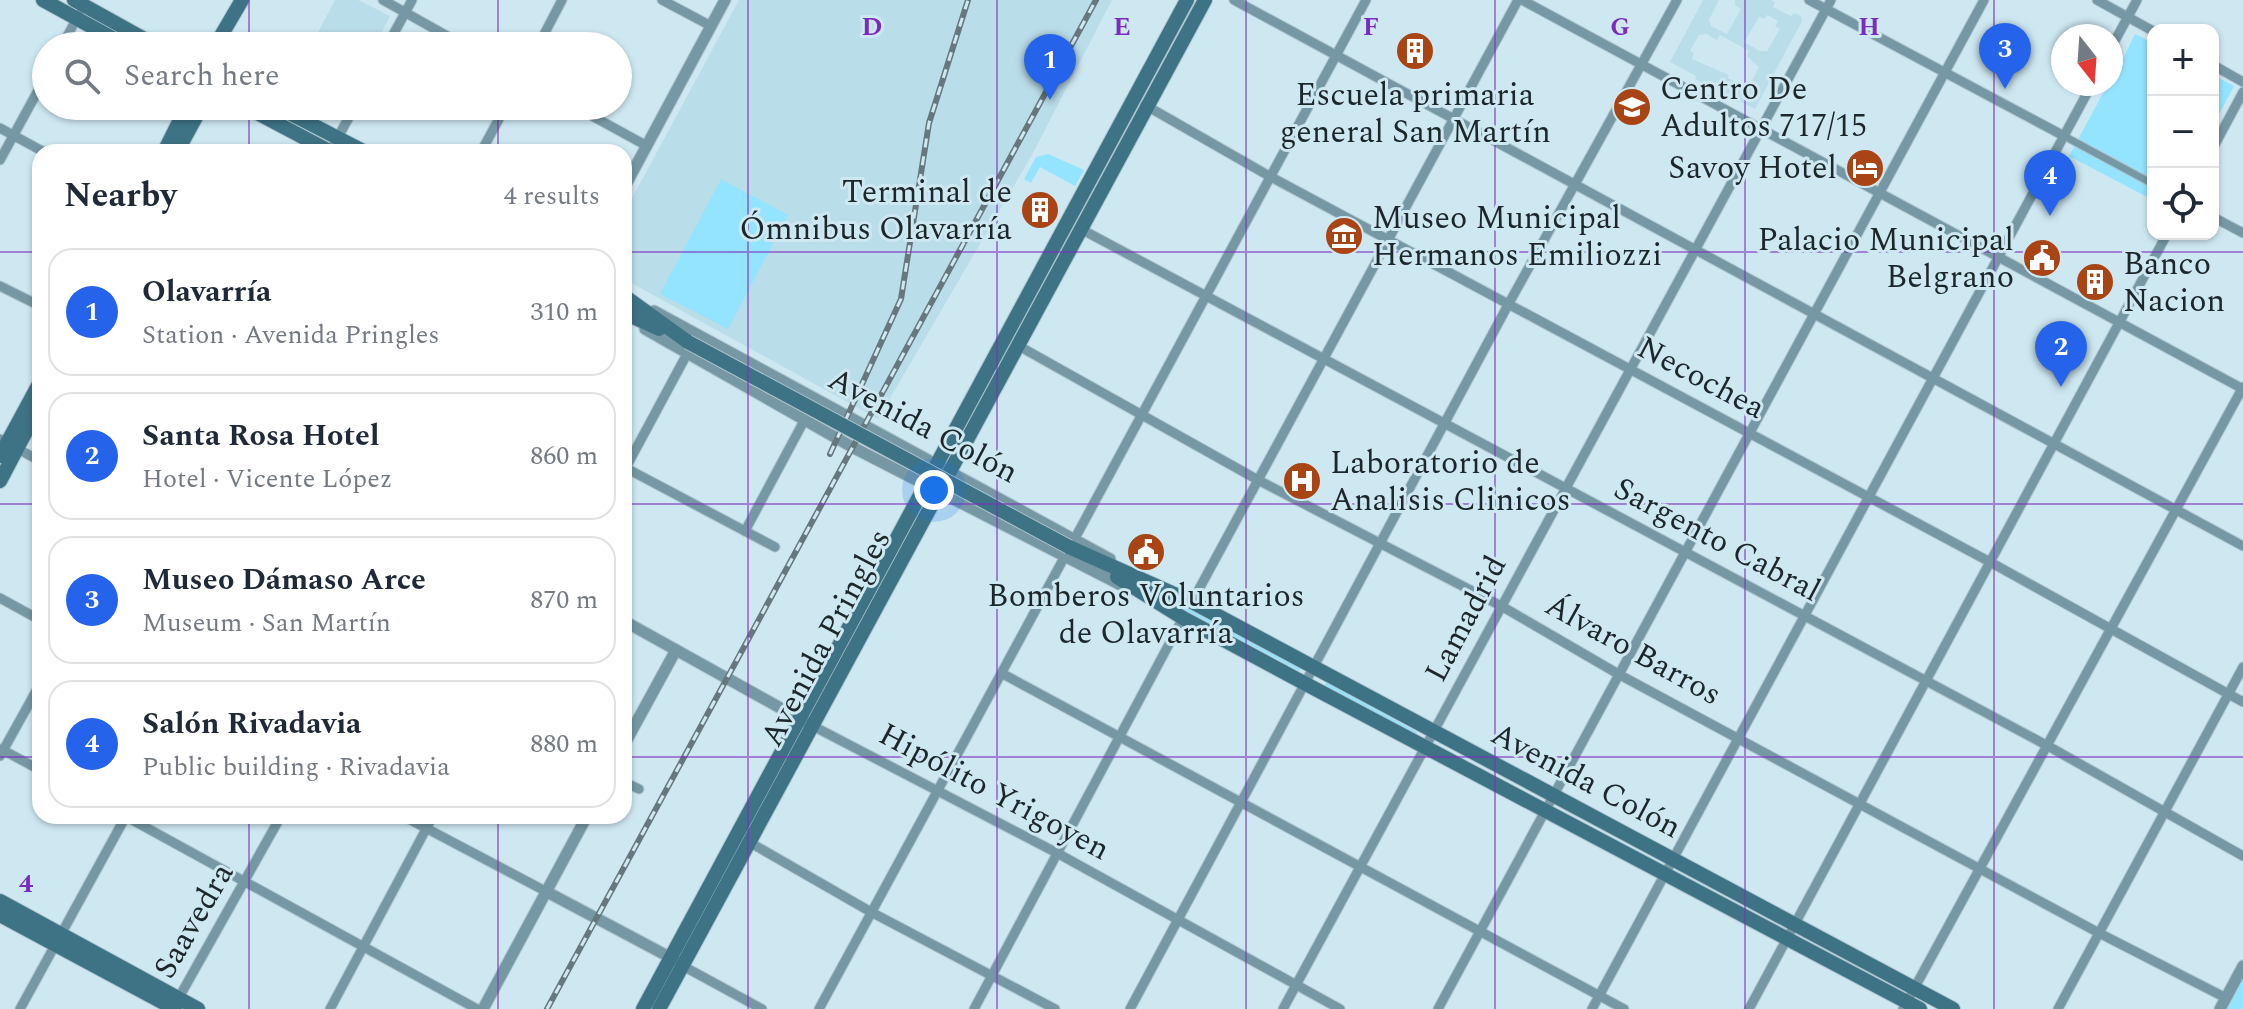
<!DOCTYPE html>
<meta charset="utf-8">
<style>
:root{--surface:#fff;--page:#f2f2f3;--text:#1f2937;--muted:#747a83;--line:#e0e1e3;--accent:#2563eb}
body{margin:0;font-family:Spectral,serif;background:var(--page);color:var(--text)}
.controls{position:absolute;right:24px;top:24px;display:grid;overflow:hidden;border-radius:16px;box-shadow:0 2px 6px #0004}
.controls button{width:72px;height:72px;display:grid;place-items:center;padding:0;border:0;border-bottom:2px solid var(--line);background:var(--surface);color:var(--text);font:40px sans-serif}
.compass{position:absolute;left:2051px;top:24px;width:72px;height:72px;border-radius:50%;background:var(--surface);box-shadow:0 2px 6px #0004;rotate:163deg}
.you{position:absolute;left:934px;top:490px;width:28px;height:28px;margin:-20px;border:6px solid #fff;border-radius:50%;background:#1a73e8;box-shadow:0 0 0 12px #1a73e833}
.badge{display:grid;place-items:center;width:52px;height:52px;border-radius:50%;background:var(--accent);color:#fff;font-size:26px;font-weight:700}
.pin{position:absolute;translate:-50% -66px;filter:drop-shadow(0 2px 4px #0008)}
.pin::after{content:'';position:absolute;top:42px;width:28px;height:24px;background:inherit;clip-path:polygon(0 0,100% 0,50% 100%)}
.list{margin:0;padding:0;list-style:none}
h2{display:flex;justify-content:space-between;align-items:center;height:104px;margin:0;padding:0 32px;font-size:34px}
h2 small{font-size:26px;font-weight:400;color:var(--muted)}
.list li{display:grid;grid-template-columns:52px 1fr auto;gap:24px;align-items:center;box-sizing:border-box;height:128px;margin:0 16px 16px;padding:0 16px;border:2px solid var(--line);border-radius:24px}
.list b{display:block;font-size:30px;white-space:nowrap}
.list p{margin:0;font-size:26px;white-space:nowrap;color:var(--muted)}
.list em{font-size:26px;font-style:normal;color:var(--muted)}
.icon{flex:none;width:44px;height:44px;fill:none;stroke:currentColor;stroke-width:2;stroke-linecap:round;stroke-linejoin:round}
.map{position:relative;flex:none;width:2243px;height:1009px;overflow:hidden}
.search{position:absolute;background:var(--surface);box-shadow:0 2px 6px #0004;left:32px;top:32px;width:600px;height:88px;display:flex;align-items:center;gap:20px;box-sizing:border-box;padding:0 28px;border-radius:44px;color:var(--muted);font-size:30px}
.panel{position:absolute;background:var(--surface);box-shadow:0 2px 6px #0004;left:32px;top:144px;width:600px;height:680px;border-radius:24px}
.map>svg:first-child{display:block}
.built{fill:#baddea;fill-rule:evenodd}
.green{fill:#94e3ff}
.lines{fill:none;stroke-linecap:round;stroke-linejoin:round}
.pedestrian-casing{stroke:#aec5ce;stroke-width:9}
.minor-casing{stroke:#aec5ce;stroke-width:11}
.tertiary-casing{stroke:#aec5ce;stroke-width:13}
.secondary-casing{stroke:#aec5ce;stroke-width:16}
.pedestrian{stroke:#7698a4;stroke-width:7}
.minor{stroke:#7698a4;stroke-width:9}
.tertiary{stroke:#7698a4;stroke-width:11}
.secondary{stroke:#3e7385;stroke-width:14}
.rail-casing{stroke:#66777e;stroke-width:6}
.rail{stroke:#cee8f2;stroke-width:3;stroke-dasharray:9;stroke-linecap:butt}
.secondary-bridge-casing{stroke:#aec5ce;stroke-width:16;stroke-linecap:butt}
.secondary-bridge{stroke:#3e7385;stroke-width:14}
.grid{fill:none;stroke:#7b2cbf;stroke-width:2;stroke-opacity:0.55}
.labels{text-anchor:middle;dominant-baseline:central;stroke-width:6;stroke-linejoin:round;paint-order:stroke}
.poi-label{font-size:32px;fill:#1d272b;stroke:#cee8f2;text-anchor:start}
.street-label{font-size:32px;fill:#1d272b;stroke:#cee8f2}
.grid-label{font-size:26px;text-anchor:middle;font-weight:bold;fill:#7b2cbf;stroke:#cee8f2;stroke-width:6;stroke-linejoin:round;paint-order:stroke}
</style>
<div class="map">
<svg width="2243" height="1009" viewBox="0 0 2243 1009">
<rect width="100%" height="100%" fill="#cee8f2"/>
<g class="built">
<path d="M335 0H358L390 16 375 46H326L314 40Z"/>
<path d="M739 0H1112L1033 153 878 419 624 279V213Z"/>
<path d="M1703 0H1719L1709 20 1711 26 1727 34 1741 9 1735 5V0H1771L1775 2 1773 7 1791 16 1794 13 1801 16 1802 21 1755 109 1695 79 1696 76 1670 62ZM1767 15 1778 21 1775 26 1780 29 1767 51H1760L1744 42 1759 17 1764 19ZM1706 34 1717 40 1720 35 1749 51 1747 56 1759 67 1750 84 1746 82 1743 86 1728 78 1729 75 1692 59 1694 53 1690 51 1699 35Z"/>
</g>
<g class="green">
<path d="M2135 34 2153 43V200L2069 156 2108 84H2111Z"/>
<path d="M2213 75 2234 86 2213 126Z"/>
<path d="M1048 154 1084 170 1075 186 1040 167 1031 183 1024 179 1036 157Z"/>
<path d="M721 179 788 215 728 329 660 294Z"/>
<path d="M1150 588 1301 669 1299 671 1149 591Z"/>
<path d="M1326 682 1417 732 1415 735 1325 685Z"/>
<path d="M2243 975V1009H2224Z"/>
</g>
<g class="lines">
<defs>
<path id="pedestrian" d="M2064 136 2153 184"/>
<g id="minor">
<path d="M383 0 465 46"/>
<path d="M662 0 711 26"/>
<path d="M1234 0 2243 546"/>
<path d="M1522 0 2243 389"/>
<path d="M1809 0 2064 136"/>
<path d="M2097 0 2153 31"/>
<path d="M62 46 79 14"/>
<path d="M387 46 412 0"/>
<path d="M538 46 562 0"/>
<path d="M2111 48 2137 0"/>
<path d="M2213 65 2243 82"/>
<path d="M1145 105 1271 177 1990 562 2243 702"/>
<path d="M574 106 647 146"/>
<path d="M0 128 44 152"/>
<path d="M2213 148 2243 92"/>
<path d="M330 152 355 106"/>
<path d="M481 152 506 106"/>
<path d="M0 160 46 76"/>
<path d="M2213 217 2243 233"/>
<path d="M1079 228 2048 746 2243 856"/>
<path d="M0 286 40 306"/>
<path d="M1017 345 1258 480 1503 607 1620 675 2099 933 2226 998"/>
<path d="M0 439 40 461"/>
<path d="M624 467 775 547"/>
<path d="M624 471 687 354"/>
<path d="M745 531 805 419"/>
<path d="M1074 540 1366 0"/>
<path d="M0 598 40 620"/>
<path d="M1192 602 1518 0"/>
<path d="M1003 674 1624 1009"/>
<path d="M811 725 1057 853 1340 1009"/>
<path d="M1 749 40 770"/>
<path d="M0 756 40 684"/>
<path d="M624 782 639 789"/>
<path d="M125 816 477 1009"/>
<path d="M403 816 549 893"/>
<path d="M749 842 871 912 1055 1009"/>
<path d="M683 966 762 1009"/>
<path d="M177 1001 281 816"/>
<path d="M20 1009 126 816"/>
<path d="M330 1009 433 816"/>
<path d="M819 1009 1065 556"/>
<path d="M974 1009 1183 618"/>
<path d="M1130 1009 1508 305 1677 0"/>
<path d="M1283 1009 1831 0"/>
<path d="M1438 1009 1984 0"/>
<path d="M1592 1009 2092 84"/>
<path d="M1749 1009 2167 234"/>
<path d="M1903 1009 2243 387"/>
<path d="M2058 1009 2243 667"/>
</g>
<g id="tertiary">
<path d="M624 188 725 0"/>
<path d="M654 311 1110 559"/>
<path d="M645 329 854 448 1123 586"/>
<path d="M624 621 811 725"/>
<path d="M624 745 676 650"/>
<path d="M549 893 675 960"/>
<path d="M483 1009 587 816"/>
<path d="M2220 1009 2243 966"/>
</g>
<g id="secondary">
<path d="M43 0 127 46"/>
<path d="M74 0 157 46"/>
<path d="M215 46 242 0"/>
<path d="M244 106 331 152"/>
<path d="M276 106 365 152"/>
<path d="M164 152 187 106"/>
<path d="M177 152 202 106"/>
<path d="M624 296 688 342"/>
<path d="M624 313 659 329"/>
<path d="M0 456 40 382"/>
<path d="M0 481 40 405"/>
<path d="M1069 547 1192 602 1953 1009"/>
<path d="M1117 577 1183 618 1304 683 1920 1009"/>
<path d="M0 901 198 1009"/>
<path d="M0 915 175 1009"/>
<path d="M643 1009 1187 0"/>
<path d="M659 1009 1205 0"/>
</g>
</defs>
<use href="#pedestrian" class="pedestrian-casing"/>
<use href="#minor" class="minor-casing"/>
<use href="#tertiary" class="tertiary-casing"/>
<use href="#secondary" class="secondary-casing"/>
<use href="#pedestrian" class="pedestrian"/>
<use href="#minor" class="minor"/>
<use href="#tertiary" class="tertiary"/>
<use href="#secondary" class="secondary"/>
<defs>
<g id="rail">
<path d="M830 454 901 299 929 123 968 0"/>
<path d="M547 1009 1096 0"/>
</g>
</defs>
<use href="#rail" class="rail-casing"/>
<use href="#rail" class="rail"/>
<defs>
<path id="secondary-bridge" d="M688 342 1069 547"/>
</defs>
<use href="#secondary-bridge" class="secondary-bridge-casing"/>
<use href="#secondary-bridge" class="secondary-bridge"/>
</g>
<path class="grid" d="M249 0V46M498 0V46M748 0V1009M997 0V1009M1246 0V1009M1495 0V1009M1745 0V1009M1994 0V1009M249 106V152M498 106V152M0 252H40M624 252H2243M0 504H40M624 504H2243M0 757H40M624 757H2243M249 816V1009M498 816V1009"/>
<defs>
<symbol id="building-disc" viewBox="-11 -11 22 22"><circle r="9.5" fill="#a94415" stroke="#cee8f2"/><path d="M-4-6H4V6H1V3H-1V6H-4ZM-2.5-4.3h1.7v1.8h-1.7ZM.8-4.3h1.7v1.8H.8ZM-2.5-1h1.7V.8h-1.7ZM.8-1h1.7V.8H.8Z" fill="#fff"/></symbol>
<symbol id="school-disc" viewBox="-11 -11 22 22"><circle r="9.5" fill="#a94415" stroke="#cee8f2"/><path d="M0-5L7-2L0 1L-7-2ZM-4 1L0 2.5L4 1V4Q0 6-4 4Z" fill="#fff"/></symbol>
<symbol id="hotel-disc" viewBox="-11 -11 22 22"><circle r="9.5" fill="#a94415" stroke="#cee8f2"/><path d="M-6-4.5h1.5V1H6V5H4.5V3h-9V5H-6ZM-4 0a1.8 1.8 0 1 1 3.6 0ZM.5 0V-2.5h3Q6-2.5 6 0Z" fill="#fff"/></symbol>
<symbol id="museum-disc" viewBox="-11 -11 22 22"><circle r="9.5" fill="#a94415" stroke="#cee8f2"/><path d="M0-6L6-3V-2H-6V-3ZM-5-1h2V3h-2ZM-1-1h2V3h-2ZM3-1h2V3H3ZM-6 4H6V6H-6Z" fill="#fff"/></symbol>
<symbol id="civic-disc" viewBox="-11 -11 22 22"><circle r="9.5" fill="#a94415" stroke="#cee8f2"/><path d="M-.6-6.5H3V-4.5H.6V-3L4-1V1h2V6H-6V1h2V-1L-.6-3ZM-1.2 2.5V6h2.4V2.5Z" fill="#fff"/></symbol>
<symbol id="hospital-disc" viewBox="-11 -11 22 22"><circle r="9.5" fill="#a94415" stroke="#cee8f2"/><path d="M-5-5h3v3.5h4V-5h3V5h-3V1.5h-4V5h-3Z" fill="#fff"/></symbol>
</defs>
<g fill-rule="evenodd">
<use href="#building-disc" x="1393" y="29" width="44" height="44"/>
<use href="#school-disc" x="1610" y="85" width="44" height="44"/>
<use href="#hotel-disc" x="1843" y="146" width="44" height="44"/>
<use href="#building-disc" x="1018" y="188" width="44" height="44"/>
<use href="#museum-disc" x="1322" y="214" width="44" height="44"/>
<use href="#civic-disc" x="2020" y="236" width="44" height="44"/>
<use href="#building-disc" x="2073" y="260" width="44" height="44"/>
<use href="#hospital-disc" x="1280" y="459" width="44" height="44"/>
<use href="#civic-disc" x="1124" y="530" width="44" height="44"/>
</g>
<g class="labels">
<g class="poi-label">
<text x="1660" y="89">Centro De<tspan x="1660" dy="37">Adultos 717/15</tspan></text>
<text x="1415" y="95" text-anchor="middle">Escuela primaria<tspan x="1415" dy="37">general San Martín</tspan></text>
<text x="1837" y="168" text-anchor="end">Savoy Hotel</text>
<text x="1012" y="192" text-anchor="end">Terminal de<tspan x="1012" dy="37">Ómnibus Olavarría</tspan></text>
<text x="1372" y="218">Museo Municipal<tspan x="1372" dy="37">Hermanos Emiliozzi</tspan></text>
<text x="2014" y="240" text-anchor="end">Palacio Municipal<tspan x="2014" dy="37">Belgrano</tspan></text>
<text x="2123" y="264">Banco<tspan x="2123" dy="37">Nacion</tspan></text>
<text x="1330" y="463">Laboratorio de<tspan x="1330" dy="37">Analisis Clinicos</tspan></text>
<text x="1146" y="596" text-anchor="middle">Bomberos Voluntarios<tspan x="1146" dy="37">de Olavarría</tspan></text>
</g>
<g class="street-label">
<text transform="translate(1701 378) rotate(28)">Necochea</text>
<text transform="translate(923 426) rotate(28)">Avenida Colón</text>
<text transform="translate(1717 540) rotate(28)">Sargento Cabral</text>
<text transform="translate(1466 619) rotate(-62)">Lamadrid</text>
<text transform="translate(826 638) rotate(-62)">Avenida Pringles</text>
<text transform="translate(1633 650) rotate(29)">Álvaro Barros</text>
<text transform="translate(1586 781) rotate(28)">Avenida Colón</text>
<text transform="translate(994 792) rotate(28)">Hipólito Yrigoyen</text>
<text transform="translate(194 921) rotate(-60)">Saavedra</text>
</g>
</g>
<g class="grid-label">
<text x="872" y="35">D</text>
<text x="1122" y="35">E</text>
<text x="1371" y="35">F</text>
<text x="1620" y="35">G</text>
<text x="1869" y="35">H</text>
<text x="26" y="892">4</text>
</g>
</svg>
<div class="controls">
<button>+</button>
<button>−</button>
<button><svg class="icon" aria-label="locate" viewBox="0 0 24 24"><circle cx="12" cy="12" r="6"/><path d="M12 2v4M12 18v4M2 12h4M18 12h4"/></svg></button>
</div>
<svg class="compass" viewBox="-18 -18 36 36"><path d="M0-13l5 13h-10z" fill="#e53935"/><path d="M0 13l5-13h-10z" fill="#747a83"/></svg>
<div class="you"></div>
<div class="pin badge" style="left:1050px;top:100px">1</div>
<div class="pin badge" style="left:2061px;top:387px">2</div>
<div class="pin badge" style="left:2005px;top:89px">3</div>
<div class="pin badge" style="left:2050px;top:216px">4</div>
<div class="search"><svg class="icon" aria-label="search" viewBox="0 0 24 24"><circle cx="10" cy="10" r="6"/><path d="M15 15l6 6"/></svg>Search here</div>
<section class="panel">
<h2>Nearby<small>4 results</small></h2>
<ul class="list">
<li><span class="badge">1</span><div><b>Olavarría</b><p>Station · Avenida Pringles</p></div><em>310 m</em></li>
<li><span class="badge">2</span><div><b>Santa Rosa Hotel</b><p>Hotel · Vicente López</p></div><em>860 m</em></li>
<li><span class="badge">3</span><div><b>Museo Dámaso Arce</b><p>Museum · San Martín</p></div><em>870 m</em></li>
<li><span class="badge">4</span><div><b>Salón Rivadavia</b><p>Public building · Rivadavia</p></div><em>880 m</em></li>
</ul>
</section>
</div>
